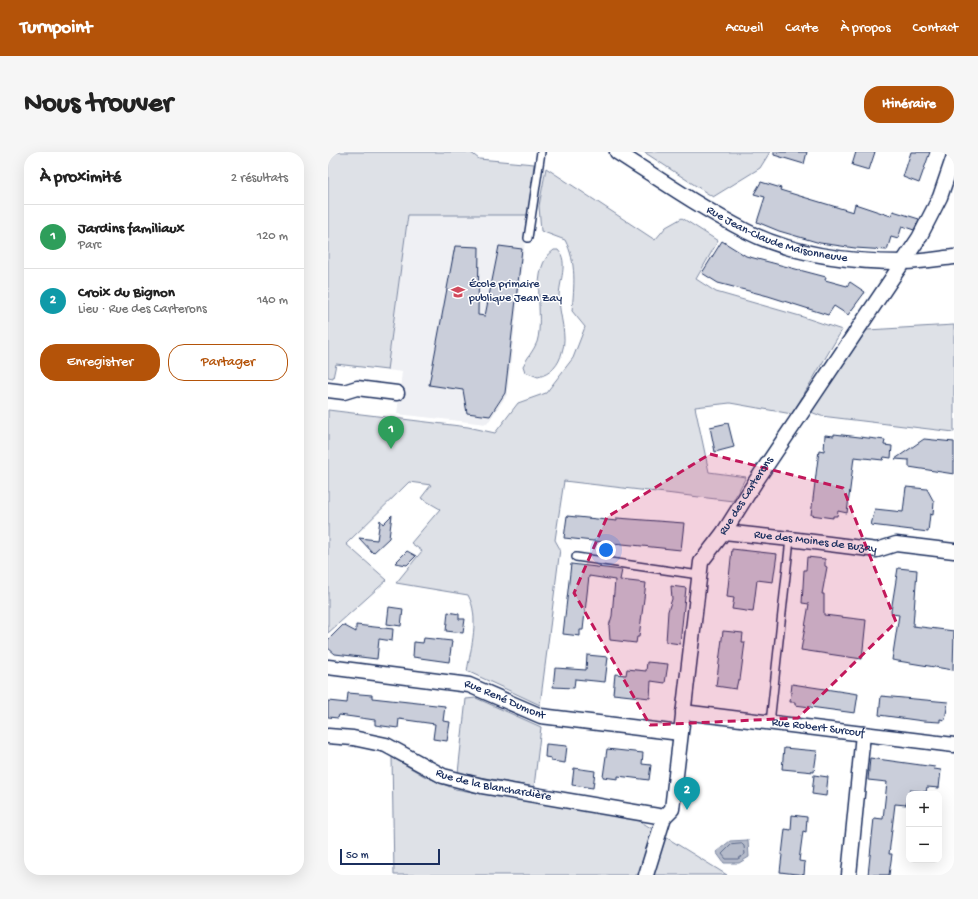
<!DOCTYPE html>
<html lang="fr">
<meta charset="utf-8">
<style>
:root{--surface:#fff;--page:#f6f6f6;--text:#222;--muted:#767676;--line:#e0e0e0;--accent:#b45309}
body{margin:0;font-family:"Gochi Hand",sans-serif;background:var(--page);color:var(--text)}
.controls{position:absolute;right:12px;bottom:12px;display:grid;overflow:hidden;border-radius:8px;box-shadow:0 4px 16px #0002}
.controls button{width:36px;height:36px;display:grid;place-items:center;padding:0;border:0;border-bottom:1px solid var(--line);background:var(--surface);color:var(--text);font:20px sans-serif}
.scale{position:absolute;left:12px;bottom:10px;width:100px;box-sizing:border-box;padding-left:4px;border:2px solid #1b2f5e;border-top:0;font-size:11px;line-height:14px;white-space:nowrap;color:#1b2f5e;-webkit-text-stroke:3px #fff;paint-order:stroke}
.you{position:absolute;left:278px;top:398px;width:14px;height:14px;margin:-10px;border:3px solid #fff;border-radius:50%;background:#1a73e8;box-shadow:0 0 0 6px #1a73e833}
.badge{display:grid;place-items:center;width:26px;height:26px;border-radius:50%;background:var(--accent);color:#fff;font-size:13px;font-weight:700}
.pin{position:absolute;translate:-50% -33px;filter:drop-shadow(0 1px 2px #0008)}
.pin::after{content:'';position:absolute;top:21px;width:14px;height:12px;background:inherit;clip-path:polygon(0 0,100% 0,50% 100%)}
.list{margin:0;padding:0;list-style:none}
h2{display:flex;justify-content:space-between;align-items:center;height:52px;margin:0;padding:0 16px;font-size:17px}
h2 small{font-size:13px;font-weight:400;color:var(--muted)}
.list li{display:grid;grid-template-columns:26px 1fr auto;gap:12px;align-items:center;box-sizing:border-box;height:64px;padding:0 16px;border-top:1px solid var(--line)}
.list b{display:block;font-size:15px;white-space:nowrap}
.list p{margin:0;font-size:13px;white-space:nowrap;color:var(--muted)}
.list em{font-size:13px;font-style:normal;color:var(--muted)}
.actions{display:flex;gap:8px;padding:12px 16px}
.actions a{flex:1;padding:9px 0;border:1px solid var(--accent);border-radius:16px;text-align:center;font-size:14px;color:var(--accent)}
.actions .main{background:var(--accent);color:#fff}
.map{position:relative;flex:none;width:626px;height:723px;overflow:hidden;border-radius:16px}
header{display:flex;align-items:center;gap:24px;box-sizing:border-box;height:56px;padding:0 20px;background:var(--accent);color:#fff}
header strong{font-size:19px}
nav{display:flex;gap:22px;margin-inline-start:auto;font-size:14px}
.intro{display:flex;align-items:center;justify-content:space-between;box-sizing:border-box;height:96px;padding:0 24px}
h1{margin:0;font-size:28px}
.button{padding:10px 18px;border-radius:16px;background:var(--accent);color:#fff;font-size:14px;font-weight:700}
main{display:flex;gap:24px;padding:0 24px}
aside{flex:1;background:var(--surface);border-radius:16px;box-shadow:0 4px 16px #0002}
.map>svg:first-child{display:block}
.built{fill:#eff0f4}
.green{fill:#dee1e7;stroke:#7c88a2}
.water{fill:#b5bbca;stroke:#77839f}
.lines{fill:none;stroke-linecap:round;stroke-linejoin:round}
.shore{stroke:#596789;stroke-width:1}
.building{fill:#caceda;stroke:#1b2f5e}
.lane-casing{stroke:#1b2f5e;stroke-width:10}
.street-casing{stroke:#1b2f5e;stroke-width:17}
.lane{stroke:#fff;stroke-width:7}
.street{stroke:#fff;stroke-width:14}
.marked{fill:#c2185b;fill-opacity:0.2;stroke:#c2185b;stroke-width:3;stroke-dasharray:8 5;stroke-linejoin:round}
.labels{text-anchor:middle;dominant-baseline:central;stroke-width:3;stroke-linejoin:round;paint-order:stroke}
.street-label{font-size:12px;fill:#1b2f5e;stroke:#fff}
.poi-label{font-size:12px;fill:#1b2f5e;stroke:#fff;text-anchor:start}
</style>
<header>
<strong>Turnpoint</strong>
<nav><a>Accueil</a><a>Carte</a><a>À propos</a><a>Contact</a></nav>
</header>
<div class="intro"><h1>Nous trouver</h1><a class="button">Itinéraire</a></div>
<main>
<aside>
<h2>À proximité<small>2 résultats</small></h2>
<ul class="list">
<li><span class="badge" style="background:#2e9e5b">1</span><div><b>Jardins familiaux</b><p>Parc</p></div><em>120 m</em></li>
<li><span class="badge" style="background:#0f9aa8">2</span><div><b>Croix du Bignon</b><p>Lieu · Rue des Carterons</p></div><em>140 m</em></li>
</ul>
<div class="actions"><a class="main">Enregistrer</a><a>Partager</a></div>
</aside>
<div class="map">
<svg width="626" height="723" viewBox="0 0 626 723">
<rect width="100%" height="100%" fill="#fff"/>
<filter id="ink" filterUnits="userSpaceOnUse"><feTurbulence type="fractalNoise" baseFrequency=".025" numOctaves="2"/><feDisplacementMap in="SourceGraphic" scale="8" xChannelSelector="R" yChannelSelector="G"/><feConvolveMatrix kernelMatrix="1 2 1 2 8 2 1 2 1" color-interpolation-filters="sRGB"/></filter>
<g filter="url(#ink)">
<path class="built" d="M80 63H200L179 243 159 272 69 262 74 220 59 218Z"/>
<g class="green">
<path d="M0 0H142L151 7 206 12 200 63H80L59 218 8 212 5 226 0 225Z"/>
<path d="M316 0H442L432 16 385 45Z"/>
<path d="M218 16 327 88 338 75 354 66 390 89 368 127 388 140 472 164 514 178 464 262 402 251 367 255 381 320 418 325 405 349 236 329 227 388 232 397 212 553 139 519C143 496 152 465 140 443L68 431 94 399 83 391 112 357 93 346 103 333 81 330 18 392 59 428 0 481V258L140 275 167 281 190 251 218 241 245 206 257 175 244 159C246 134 249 111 237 88L213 79 211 54Z"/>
<path d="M226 98H230C241 110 231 130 231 145 231 163 240 184 234 200 231 213 223 222 210 225L197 220 195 214C199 206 206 198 209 190 217 164 200 116 226 98Z"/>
<path d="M626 173V280L493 264 483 260 539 178Z"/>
<path d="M148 546 213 575 206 635 130 621 138 547Z"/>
<path d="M64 605 96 624 127 637 310 668 399 723H66Z"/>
</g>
<path class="water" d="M420 688 421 705 411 711H396L388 700 402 689Z"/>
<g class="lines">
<path class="shore" d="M414 692 416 694 417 702 410 707H398L394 702 403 693Z"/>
</g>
<g class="building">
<path d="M446 0H479L476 12 446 3Z"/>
<path d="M528 0H547L541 18 524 13Z"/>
<path d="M583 0H602L591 31 575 25Z"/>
<path d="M433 30 453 36 452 38 525 60 527 52 563 64 565 59 591 67 586 78 574 74 570 87 563 85 559 98 527 96 492 91 451 79 429 70 437 45 426 42Z"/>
<path d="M394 89 418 104 498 125 497 128 519 134 522 130 537 140 520 163 506 154 500 163 440 144 390 131 374 121Z"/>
<path d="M127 94 151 95 150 163 157 164 171 94 194 97 177 241 162 264 139 261 135 238 101 233Z"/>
<path d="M400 271 406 295 387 300 382 275Z"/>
<path d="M506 282 557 288 556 293 564 294 563 306 556 305 555 308 526 305 519 361 510 359 509 364H505V366L483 363 491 298 496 299 497 283 506 284Z"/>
<path d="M596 287 626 290V322L581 315V308L567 307Z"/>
<path d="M578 335 599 337 606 350 605 363 602 362 600 380 543 373 547 357 575 360Z"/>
<path d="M64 363 61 386 45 401 31 386 49 388 52 368 55 372Z"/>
<path d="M239 364 289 369V366L356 371 353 398 236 386Z"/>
<path d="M404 397 449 402 445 430 429 428 425 460 404 457 406 446 399 445Z"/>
<path d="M79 399 88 404 79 413 67 411Z"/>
<path d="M479 405 497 407V414L499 415 494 442H496V463L538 468 534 507 473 498 481 452 474 451 476 418H478Z"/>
<path d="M243 412 294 418 292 428 318 431 311 485H309L308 491 282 488 281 474 284 464 287 428 261 424 255 478H252V484L235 482Z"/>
<path d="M570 416 589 418 585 474 626 479 625 518 564 508 571 463 564 462 563 459Z"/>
<path d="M343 434 358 436 352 492 338 490 340 459 344 447Z"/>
<path d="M61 455 75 457 73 474 59 472Z"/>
<path d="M120 460 131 462V467H137L135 481 118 479Z"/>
<path d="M15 473 28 480V473L65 477 64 489 51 487 49 507 7 502 0 496V488Z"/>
<path d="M395 479 415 481 414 490H417L414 513 412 528H410L408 537 388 534Z"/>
<path d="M96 486 124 489 121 510 85 505 86 490 95 491Z"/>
<path d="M259 503 280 505 277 530 247 527 246 536 225 535 227 516 258 518Z"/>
<path d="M319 510 340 512 337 531 323 529 322 546 285 542 287 522 298 523 299 517 318 519Z"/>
<path d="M464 532 530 542 527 561 467 553V550H462Z"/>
<path d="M20 541 44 543V546L117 554 115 569 122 570 119 589 105 587 107 572 71 567 70 576 47 573V568L11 563 10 566 0 565V549L19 551Z"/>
<path d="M553 544 620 550 617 568 612 567V570L595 569 551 563Z"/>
<path d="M218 592 239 594 237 611 223 609V606L217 605Z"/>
<path d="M456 596 489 599 486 620 454 617Z"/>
<path d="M279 597 315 601 314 612 323 613 321 628 290 624V627L275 625Z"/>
<path d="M542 606 607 615 606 617 613 618 611 636 599 635 598 640 582 638 578 653 567 652 561 702H564L561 723H540L546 666 555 667 559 630 540 628Z"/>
<path d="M246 616 267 619 265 636 244 633Z"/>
<path d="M486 623 500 625 498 644 484 642Z"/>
<path d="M464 663 479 665 478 680 475 679 471 709 477 710 476 723 452 720 457 677 463 678Z"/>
</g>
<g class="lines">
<defs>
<g id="lane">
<path d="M200 86 213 0"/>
<path d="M248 405 371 423"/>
<path d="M442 571 462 387"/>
</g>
<g id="street">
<path id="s1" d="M289 0C331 27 373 56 418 79 465 103 522 110 575 110 592 110 609 107 626 105"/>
<path d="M0 238 16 240 29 236 69 241"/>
<path id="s2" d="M396 380 462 387 549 398 568 392 626 399"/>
<path id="s3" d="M0 515 141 533 213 564 352 581"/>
<path id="s4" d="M355 560 626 593"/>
<path id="s5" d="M0 584 25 586 58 593 115 624 154 634 336 665"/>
<path id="s6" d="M318 723 336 665 344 657 373 410 396 380 428 329 591 86 612 45 626 4"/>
<path d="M521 723 535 582"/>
</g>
</defs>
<use href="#lane" class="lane-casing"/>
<use href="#street" class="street-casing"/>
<use href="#lane" class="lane"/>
<use href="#street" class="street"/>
</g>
</g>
<path class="marked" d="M382 302 515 336 568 470 470 566 322 573 246 441 279 365Z"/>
<defs>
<symbol id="school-bare" viewBox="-9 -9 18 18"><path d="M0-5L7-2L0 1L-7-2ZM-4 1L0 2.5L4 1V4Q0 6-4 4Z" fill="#d1495b" stroke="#fff" stroke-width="2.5" paint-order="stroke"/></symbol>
</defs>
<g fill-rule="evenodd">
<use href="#school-bare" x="120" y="130" width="20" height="20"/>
</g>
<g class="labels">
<g class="street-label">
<text stroke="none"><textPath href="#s1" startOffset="182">Rue Jean-Claude Maisonneuve</textPath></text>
<text stroke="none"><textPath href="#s6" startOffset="401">Rue des Carterons</textPath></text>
<text stroke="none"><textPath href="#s2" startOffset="92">Rue des Moines de Buzay</textPath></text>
<text stroke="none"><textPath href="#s3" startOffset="181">Rue René Dumont</textPath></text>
<text stroke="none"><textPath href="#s4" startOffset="136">Rue Robert Surcouf</textPath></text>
<text stroke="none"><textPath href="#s5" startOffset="175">Rue de la Blanchardière</textPath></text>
</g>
<g class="poi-label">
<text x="141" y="133">École primaire<tspan x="141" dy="14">publique Jean Zay</tspan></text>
</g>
</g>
</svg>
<div class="controls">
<button>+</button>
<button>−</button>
</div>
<div class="scale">50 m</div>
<div class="you"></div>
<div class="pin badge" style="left:63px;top:297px;background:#2e9e5b">1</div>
<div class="pin badge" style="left:359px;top:658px;background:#0f9aa8">2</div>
</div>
</main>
